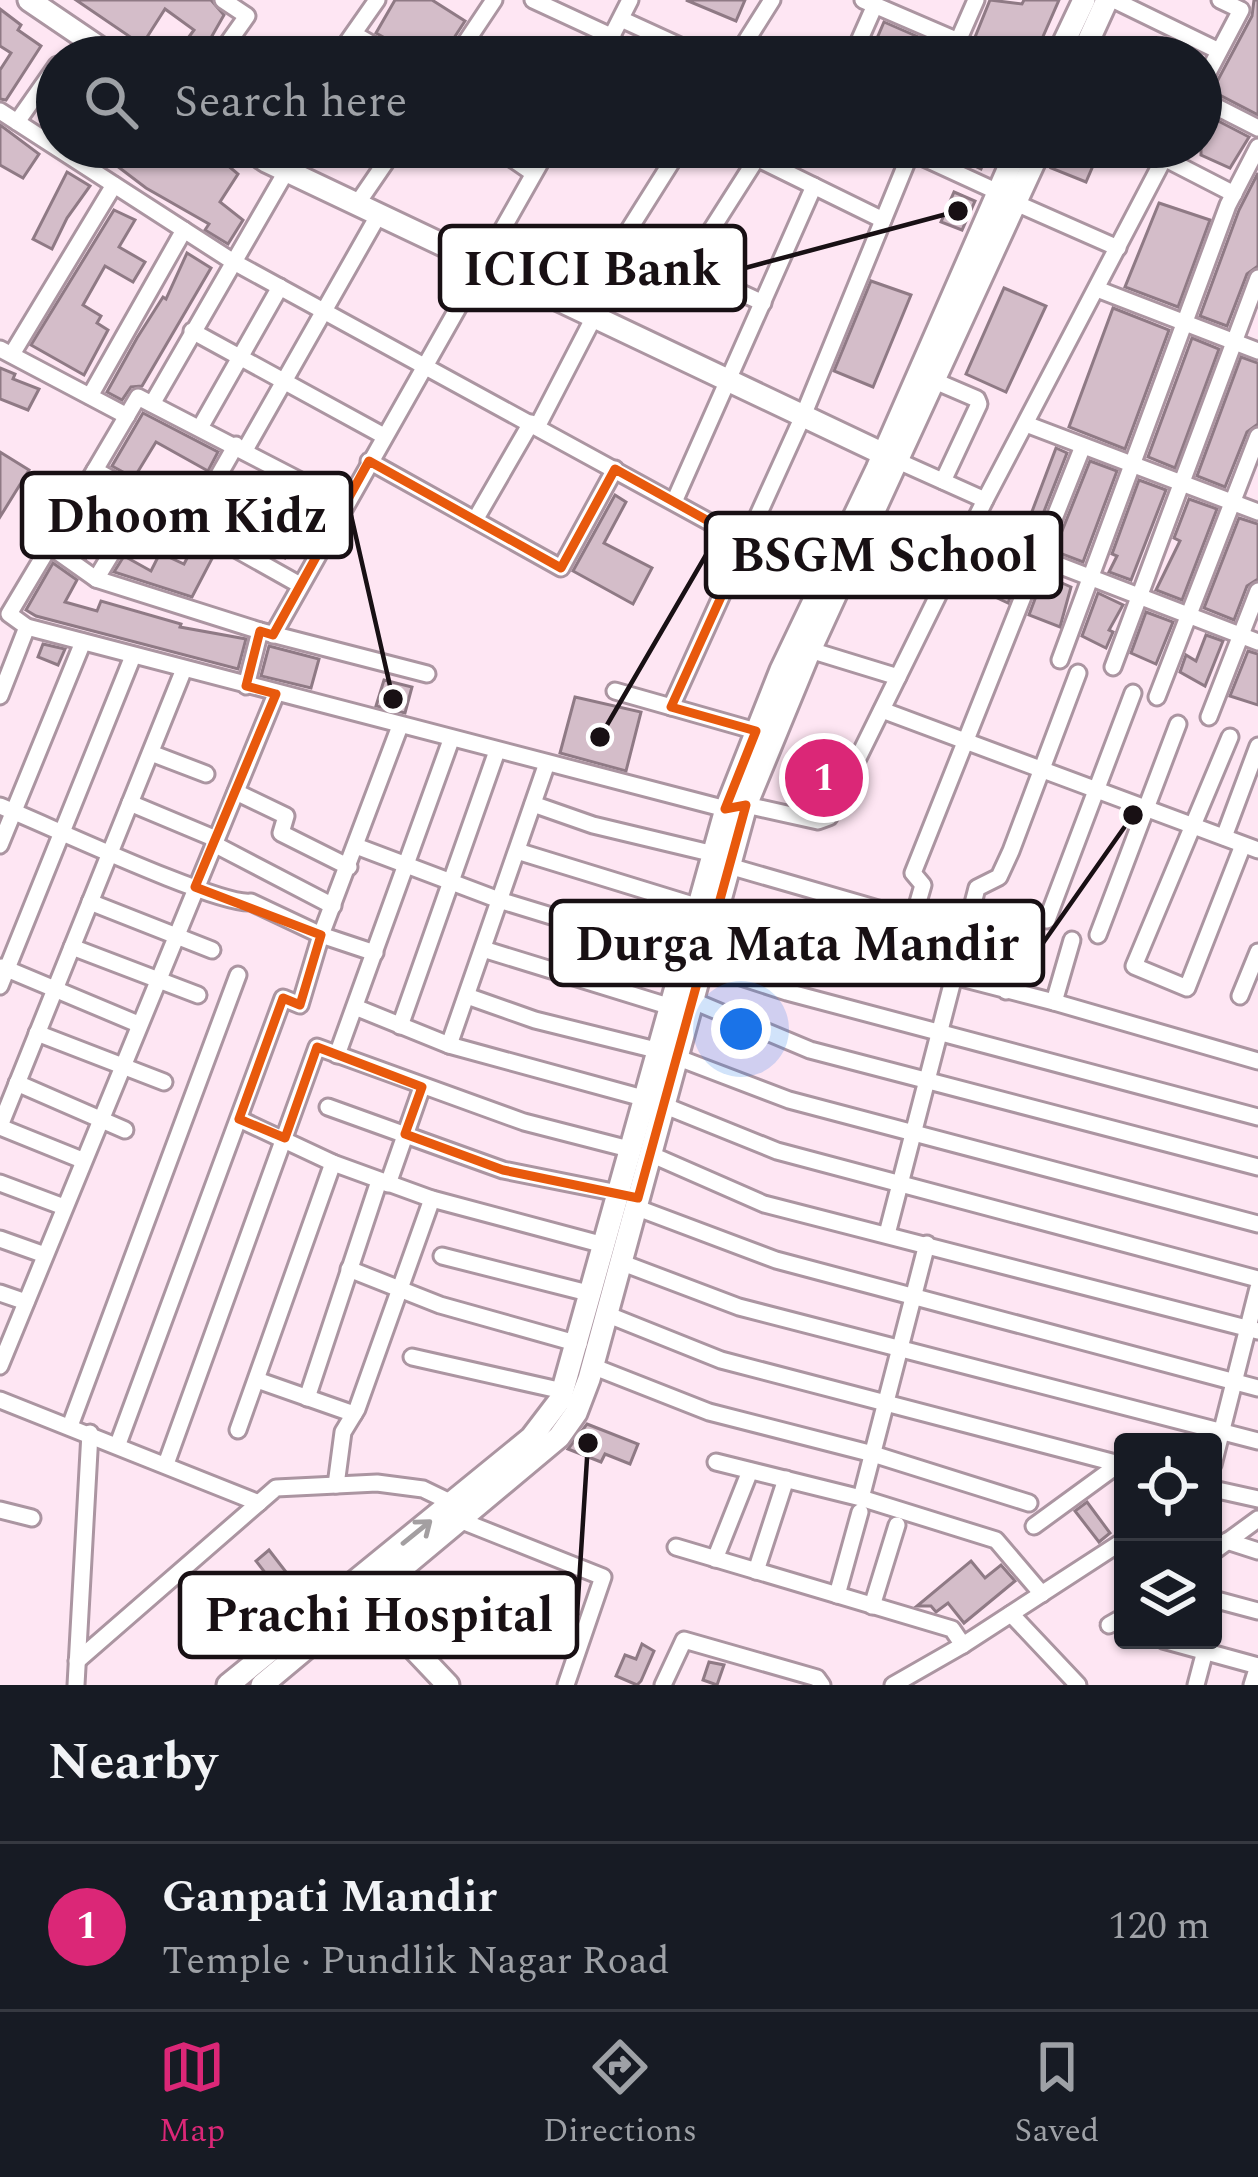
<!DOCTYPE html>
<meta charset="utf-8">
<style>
:root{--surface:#171b24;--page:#20242c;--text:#f1f3f6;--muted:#9ea1a6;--line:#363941;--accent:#db2777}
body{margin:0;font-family:Spectral,serif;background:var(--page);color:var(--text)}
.controls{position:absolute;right:36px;bottom:36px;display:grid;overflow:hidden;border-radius:12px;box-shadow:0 3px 9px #0004}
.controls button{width:108px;height:108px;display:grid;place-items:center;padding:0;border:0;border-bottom:3px solid var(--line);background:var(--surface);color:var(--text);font:60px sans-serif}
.you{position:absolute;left:741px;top:1029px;width:42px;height:42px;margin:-30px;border:9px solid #fff;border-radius:50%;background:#1a73e8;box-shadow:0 0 0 18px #1a73e833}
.badge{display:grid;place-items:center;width:78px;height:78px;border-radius:50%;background:var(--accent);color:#fff;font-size:39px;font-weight:700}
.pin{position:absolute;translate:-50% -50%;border:6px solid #fff;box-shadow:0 3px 12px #0006}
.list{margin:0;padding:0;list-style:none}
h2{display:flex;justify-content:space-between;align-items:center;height:156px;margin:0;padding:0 48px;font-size:51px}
h2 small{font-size:39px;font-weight:400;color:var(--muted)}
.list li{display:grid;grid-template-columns:78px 1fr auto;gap:36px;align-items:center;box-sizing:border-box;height:168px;padding:0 48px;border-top:3px solid var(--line)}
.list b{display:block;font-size:45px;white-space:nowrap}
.list p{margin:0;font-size:39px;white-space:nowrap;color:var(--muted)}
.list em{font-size:39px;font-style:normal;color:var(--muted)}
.icon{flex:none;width:66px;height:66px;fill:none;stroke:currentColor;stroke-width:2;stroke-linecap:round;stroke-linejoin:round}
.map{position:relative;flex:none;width:1258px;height:1685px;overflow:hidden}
.search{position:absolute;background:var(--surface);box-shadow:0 3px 9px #0004;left:36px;right:36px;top:36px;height:132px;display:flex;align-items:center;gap:30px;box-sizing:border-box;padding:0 42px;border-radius:66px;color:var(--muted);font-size:45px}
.sheet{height:324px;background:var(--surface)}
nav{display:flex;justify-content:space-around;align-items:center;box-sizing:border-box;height:168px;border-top:3px solid var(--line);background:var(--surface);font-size:33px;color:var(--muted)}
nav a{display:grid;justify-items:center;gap:6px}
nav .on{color:var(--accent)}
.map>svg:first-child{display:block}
.building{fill:#d4bdc9;stroke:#8f7a85;stroke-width:3}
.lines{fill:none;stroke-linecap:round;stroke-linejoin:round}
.street-casing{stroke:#ab95a1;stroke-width:21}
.secondary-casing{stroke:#ab95a1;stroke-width:27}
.street{stroke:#fff;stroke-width:15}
.secondary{stroke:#fff;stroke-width:21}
.oneway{stroke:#a39fa1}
.marked{fill:none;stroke:#e8590c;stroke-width:9;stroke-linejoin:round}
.leader{fill:none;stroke:#181014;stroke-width:4.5}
.callout-dot{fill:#181014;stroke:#fff;stroke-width:4.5}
.callout{fill:#fff;stroke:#181014;stroke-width:4.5}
.callout-label{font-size:48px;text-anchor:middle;font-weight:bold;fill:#181014}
</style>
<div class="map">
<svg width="1258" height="1685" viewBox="0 0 1258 1685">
<rect width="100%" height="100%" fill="#fee6f3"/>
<g class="building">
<path d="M76 0H211L224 15 200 57H174L194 30 165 9 142 45Z"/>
<path d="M395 0H432L465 21 450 44 443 40 436 50 424 41 413 57H406L401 47 376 33Z"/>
<path d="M686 0H745L736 21Z"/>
<path d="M990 0 1022 4 1024 0H1059L1034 57H967Z"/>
<path d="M1254 0H1258V115L1212 91 1252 16Z"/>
<path d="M0 9 21 25 18 30 41 46 6 100 0 99V70L11 53 0 46Z"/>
<path d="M884 22 939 46 933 57H869Z"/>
<path d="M1201 112 1249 137 1230 168 1201 155Z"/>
<path d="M0 125 39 154 23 178 0 165Z"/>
<path d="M92 147H203L219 158 238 174 220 202 243 220 228 244 205 230 209 224 146 188Z"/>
<path d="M561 147H597L587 163Z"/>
<path d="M935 147H990L981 169Z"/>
<path d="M1060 147H1101L1086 182 1051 168Z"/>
<path d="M67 172 90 186 67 218 52 249 33 239Z"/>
<path d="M1258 173V266L1247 274 1227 326 1200 316 1239 210Z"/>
<path d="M954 192 975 201 962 230 941 222Z"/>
<path d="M1159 203 1210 220 1178 307 1125 287Z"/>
<path d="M114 210 135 220 119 247 145 262 133 282 105 266 83 305 101 316 97 323 108 330 84 375 31 345Z"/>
<path d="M187 253 211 268 142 386 131 387 122 400 107 392 137 338 163 297 166 299Z"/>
<path d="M871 281 911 295 873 387 834 371Z"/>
<path d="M1004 288 1046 306 1006 392 966 374Z"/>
<path d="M1113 308 1169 330 1125 449 1069 427Z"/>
<path d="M1192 338 1219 349 1175 468 1148 457Z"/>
<path d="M1241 357 1258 363V424L1247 432 1225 487 1197 476Z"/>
<path d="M0 368 15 374 13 379 39 389 28 410 0 399Z"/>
<path d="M143 413 218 452 208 471 156 442 134 478 112 466Z"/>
<path d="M1056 448 1067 453 1032 542 1022 538Z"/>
<path d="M0 452 29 470 0 517Z"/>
<path d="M1090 461 1117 471 1083 562 1054 551Z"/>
<path d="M1139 480 1166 490 1131 580 1109 572 1117 556 1112 554Z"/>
<path d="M615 495 626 502 604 543 652 568 633 604 573 571Z"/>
<path d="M1189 499 1217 509 1182 600 1156 590 1180 541 1174 538Z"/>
<path d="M84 511 109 524 86 558 66 543Z"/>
<path d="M1239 518 1258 524V579L1247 586 1234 620 1204 608Z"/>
<path d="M273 519 301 532 285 558 260 545Z"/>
<path d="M196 541 216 551 192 597 114 572 124 556 151 571 160 553 184 564Z"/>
<path d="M976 546 1022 566 1008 603 959 580Z"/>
<path d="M53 563 77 580 65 602 97 611 101 601 181 624 180 627 246 639 238 669 36 616 26 610Z"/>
<path d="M1044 575 1071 587 1060 627 1029 615Z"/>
<path d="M1098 593 1123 605 1109 630 1113 632 1106 648 1082 636Z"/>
<path d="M1146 612 1173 622 1156 664 1131 653Z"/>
<path d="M1206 635 1223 641 1205 686 1180 672 1186 655 1196 661Z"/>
<path d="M43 644 65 649 58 665 38 657Z"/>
<path d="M269 646 319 659 311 688 261 676Z"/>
<path d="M1248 651 1258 654V705L1230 696Z"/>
<path d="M384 680 412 687 405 713 376 706Z"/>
<path d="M575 697 641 712 626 771 560 753Z"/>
<path d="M587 1424 638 1444 630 1464 605 1454 601 1462 568 1449Z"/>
<path d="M1087 1502 1110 1533 1099 1542 1075 1511Z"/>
<path d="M269 1550 303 1594 290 1605 256 1561Z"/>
<path d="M971 1561 985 1578 1001 1565 1015 1581 964 1623 948 1603 936 1612 931 1606H917Z"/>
<path d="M642 1644 654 1651 641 1681 637 1685 616 1676 625 1655 636 1659Z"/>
<path d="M709 1662 724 1665 717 1685 703 1680Z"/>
</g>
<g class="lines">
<defs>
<g id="street">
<path d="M533 0 613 37"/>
<path d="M863 0 958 41"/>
<path d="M1114 0 1219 51"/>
<path d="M621 19 704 57"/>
<path d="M354 34 394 57"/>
<path d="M218 57 247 16 223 0"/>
<path d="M337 57 377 0"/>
<path d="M456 57 494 0"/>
<path d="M601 57 630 0"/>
<path d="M736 57 772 0"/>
<path d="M852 57 875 5"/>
<path d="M951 57 976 0"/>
<path d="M1201 86 1241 10 1220 0"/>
<path d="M1201 99 1258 128"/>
<path d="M0 111 232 261 746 542"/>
<path d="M17 122 57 65"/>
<path d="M495 147 533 173"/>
<path d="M734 147 883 220"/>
<path d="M900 147 998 192"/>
<path d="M1164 158 1234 194"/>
<path d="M1016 203 1118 248"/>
<path d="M357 204 396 147"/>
<path d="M623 238 763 303"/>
<path d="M687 268 757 158"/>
<path d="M1097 289 1258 351"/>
<path d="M579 309 681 147"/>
<path d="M192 331 384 436"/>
<path d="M0 349 127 416"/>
<path d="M12 354 114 185"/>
<path d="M935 381 977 399 979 404 943 481"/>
<path d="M90 396 184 230"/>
<path d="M152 404 287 170"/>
<path d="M1026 424 1258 512"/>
<path d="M201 426 280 287"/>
<path d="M537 427 594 317"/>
<path d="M245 450 379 214"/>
<path d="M369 461 561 568 615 469"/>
<path d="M898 461 985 500"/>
<path d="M95 470 138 397 345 504"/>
<path d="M674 502 814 186"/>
<path d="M475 520 531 423"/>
<path d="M191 524 236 445"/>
<path d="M970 531 1258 642"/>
<path d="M48 545 96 579 260 631 427 674"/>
<path d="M96 579 145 498"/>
<path d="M300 585 95 470 9 614 27 627 726 809 746 805 818 821 829 817 985 500 1170 147"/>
<path d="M273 635 549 147"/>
<path d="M810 650 898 677"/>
<path d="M1060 660 1228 205 1258 147"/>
<path d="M1113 667 1258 278"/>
<path d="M246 686 260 631"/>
<path d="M615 691 756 731"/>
<path d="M0 696 27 627"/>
<path d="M1157 697 1258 436"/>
<path d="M671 707 803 416 913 147"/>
<path d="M882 710 1258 850"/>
<path d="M1209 717 1258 591"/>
<path d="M1230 737 1134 966 1187 988 1243 845"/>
<path d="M151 753 206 774"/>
<path d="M236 792 286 816 281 833 349 867"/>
<path d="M130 803 216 839"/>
<path d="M533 804 593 825 710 853"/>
<path d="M0 806C43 823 218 906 251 902L321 935 375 953"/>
<path d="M1224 837 1258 746"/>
<path d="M214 844 333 906"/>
<path d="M0 845 83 642"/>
<path d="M356 846 499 900 682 956"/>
<path d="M517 851 696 906"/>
<path d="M729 866 913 919"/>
<path d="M90 902 212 950"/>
<path d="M714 914 1054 1002 1258 1061"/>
<path d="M1047 920 1133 693"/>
<path d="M1098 935 1178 724"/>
<path d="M72 947 198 995"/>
<path d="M483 949 668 1006"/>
<path d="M701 964 787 992 1258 1117"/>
<path d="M900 964 923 885 913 873 1083 446"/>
<path d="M2 967 138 1024"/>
<path d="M0 986 133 656"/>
<path d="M1006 991 1024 915"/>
<path d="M467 996 535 1020 656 1050"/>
<path d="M1240 996 1258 952"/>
<path d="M691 1000 810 1050 1258 1167"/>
<path d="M1054 1002 1072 940"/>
<path d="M355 1007 449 1045 643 1098"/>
<path d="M400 1026 497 751"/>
<path d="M37 1033 164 1082"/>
<path d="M449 1045 547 763"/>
<path d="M337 1055 451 740"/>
<path d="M676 1057 789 1100 1258 1224"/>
<path d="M17 1083 125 1130"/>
<path d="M663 1105 777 1151 1258 1279"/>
<path d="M328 1107 503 1170 623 1194"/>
<path d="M239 1119 333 1163 432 1199 604 1245"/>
<path d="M0 1126 184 669"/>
<path d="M0 1127 82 1160"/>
<path d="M650 1154 764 1204 1258 1331"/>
<path d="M0 1183 64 1207"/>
<path d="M388 1184 422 1087"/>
<path d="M635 1207 776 1260 1258 1388"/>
<path d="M887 1234 977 888 999 877 1011 851 1078 673"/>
<path d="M0 1239 45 1255"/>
<path d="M442 1256 592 1294"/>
<path d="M620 1262 739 1307 1258 1441"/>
<path d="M349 1269 440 1305 579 1344"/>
<path d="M0 1293 26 1302"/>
<path d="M606 1314 721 1360 1123 1465"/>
<path d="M412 1357 563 1391"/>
<path d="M0 1366 276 694"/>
<path d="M592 1366 709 1412 873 1454 1029 1503"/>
<path d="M257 1380 354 1414"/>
<path d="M307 1398 379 1181"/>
<path d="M0 1400 259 1503"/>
<path d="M70 1426 238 975"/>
<path d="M238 1430 333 1163"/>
<path d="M118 1444 283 998 300 1005 321 935 400 726"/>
<path d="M716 1462 861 1498 996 1540 1042 1594"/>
<path d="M166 1464 317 1047 524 1122 629 1149"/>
<path d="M1213 1465 1258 1288"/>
<path d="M336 1485 343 1432 357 1409 432 1199"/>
<path d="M1213 1489 1258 1499"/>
<path d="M861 1498 927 1244"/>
<path d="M0 1510 32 1518"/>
<path d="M1034 1526 1119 1464"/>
<path d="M1227 1541 1258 1551"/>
<path d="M676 1547 952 1629 963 1645"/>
<path d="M1213 1552 1258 1519"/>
<path d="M715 1559 750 1471"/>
<path d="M756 1571 786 1479"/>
<path d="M837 1595 860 1512"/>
<path d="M1213 1599 1258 1611"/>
<path d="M872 1606 897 1525"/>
<path d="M1011 1614 1078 1685"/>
<path d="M1109 1625 1123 1617"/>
<path d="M1163 1640 1258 1666"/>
<path d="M77 1661 276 1488 377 1483 423 1489 452 1503 462 1521 603 1577 566 1685"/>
<path d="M76 1685 90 1433"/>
<path d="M663 1685 684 1640 817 1678 822 1685"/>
<path d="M893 1685 963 1645 1123 1541"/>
<path d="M1196 1685 1205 1651"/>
<path d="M1252 1685 1258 1666"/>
</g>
<g id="secondary">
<path d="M29 0 113 57"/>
<path d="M1057 57 1084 0"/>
<path d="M1081 57 1107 0"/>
<path d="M246 147 266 161 894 459"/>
<path d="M358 1590 448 1685"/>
<path d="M228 1685 531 1438 560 1400 726 809 781 670 877 469 1018 147"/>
<path d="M262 1685 559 1437 576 1413 589 1379 746 805 810 650 1041 147"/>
</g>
</defs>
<use href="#street" class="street-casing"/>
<use href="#secondary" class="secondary-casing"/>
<use href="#street" class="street"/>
<use href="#secondary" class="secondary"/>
</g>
<defs><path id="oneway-shaft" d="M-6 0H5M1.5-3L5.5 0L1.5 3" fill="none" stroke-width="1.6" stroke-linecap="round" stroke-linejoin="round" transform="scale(3)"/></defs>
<use class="oneway" href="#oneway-shaft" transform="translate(417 1532) rotate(-39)"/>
<path class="marked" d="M369 461 561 568 615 469 746 542 671 707 756 731 725 809 746 805 638 1198 503 1170 405 1134 422 1087 317 1047 285 1138 239 1119 283 998 300 1005 321 935 195 887 276 694 246 686 260 631 273 635Z"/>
<path class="leader" d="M958 211L745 268M393 699L351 515M600 737L706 555M1133 815L1043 943M588 1443L577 1615"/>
<g class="callout-dot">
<circle cx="958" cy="211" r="12"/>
<circle cx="393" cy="699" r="12"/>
<circle cx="600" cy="737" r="12"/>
<circle cx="1133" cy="815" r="12"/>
<circle cx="588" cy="1443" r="12"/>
</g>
<g class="callout">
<rect x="440" y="226" width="305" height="84" rx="12"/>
<rect x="22" y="473" width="329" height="84" rx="12"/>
<rect x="706" y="513" width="355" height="84" rx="12"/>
<rect x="551" y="901" width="492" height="84" rx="12"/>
<rect x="180" y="1573" width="397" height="84" rx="12"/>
</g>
<g class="callout-label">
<text x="592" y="285">ICICI Bank</text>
<text x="187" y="532">Dhoom Kidz</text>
<text x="884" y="571">BSGM School</text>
<text x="797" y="960">Durga Mata Mandir</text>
<text x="379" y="1631">Prachi Hospital</text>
</g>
</svg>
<div class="controls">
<button><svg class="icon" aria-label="locate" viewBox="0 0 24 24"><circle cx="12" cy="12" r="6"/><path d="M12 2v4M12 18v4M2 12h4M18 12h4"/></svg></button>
<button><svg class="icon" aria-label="layers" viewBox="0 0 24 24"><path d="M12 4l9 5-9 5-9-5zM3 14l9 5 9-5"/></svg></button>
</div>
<div class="you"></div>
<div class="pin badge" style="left:824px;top:778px">1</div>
<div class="search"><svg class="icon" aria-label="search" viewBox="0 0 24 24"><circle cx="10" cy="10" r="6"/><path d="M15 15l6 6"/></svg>Search here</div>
</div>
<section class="sheet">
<h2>Nearby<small></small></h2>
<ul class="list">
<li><span class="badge">1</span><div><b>Ganpati Mandir</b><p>Temple · Pundlik Nagar Road</p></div><em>120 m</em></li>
</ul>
</section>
<nav>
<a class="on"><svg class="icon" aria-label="map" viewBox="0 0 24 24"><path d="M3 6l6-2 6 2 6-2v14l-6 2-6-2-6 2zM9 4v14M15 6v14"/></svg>Map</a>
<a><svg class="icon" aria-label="directions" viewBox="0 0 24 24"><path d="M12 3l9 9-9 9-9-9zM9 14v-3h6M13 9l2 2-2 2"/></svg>Directions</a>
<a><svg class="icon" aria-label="saved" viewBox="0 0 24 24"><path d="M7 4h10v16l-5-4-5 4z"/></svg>Saved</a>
</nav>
